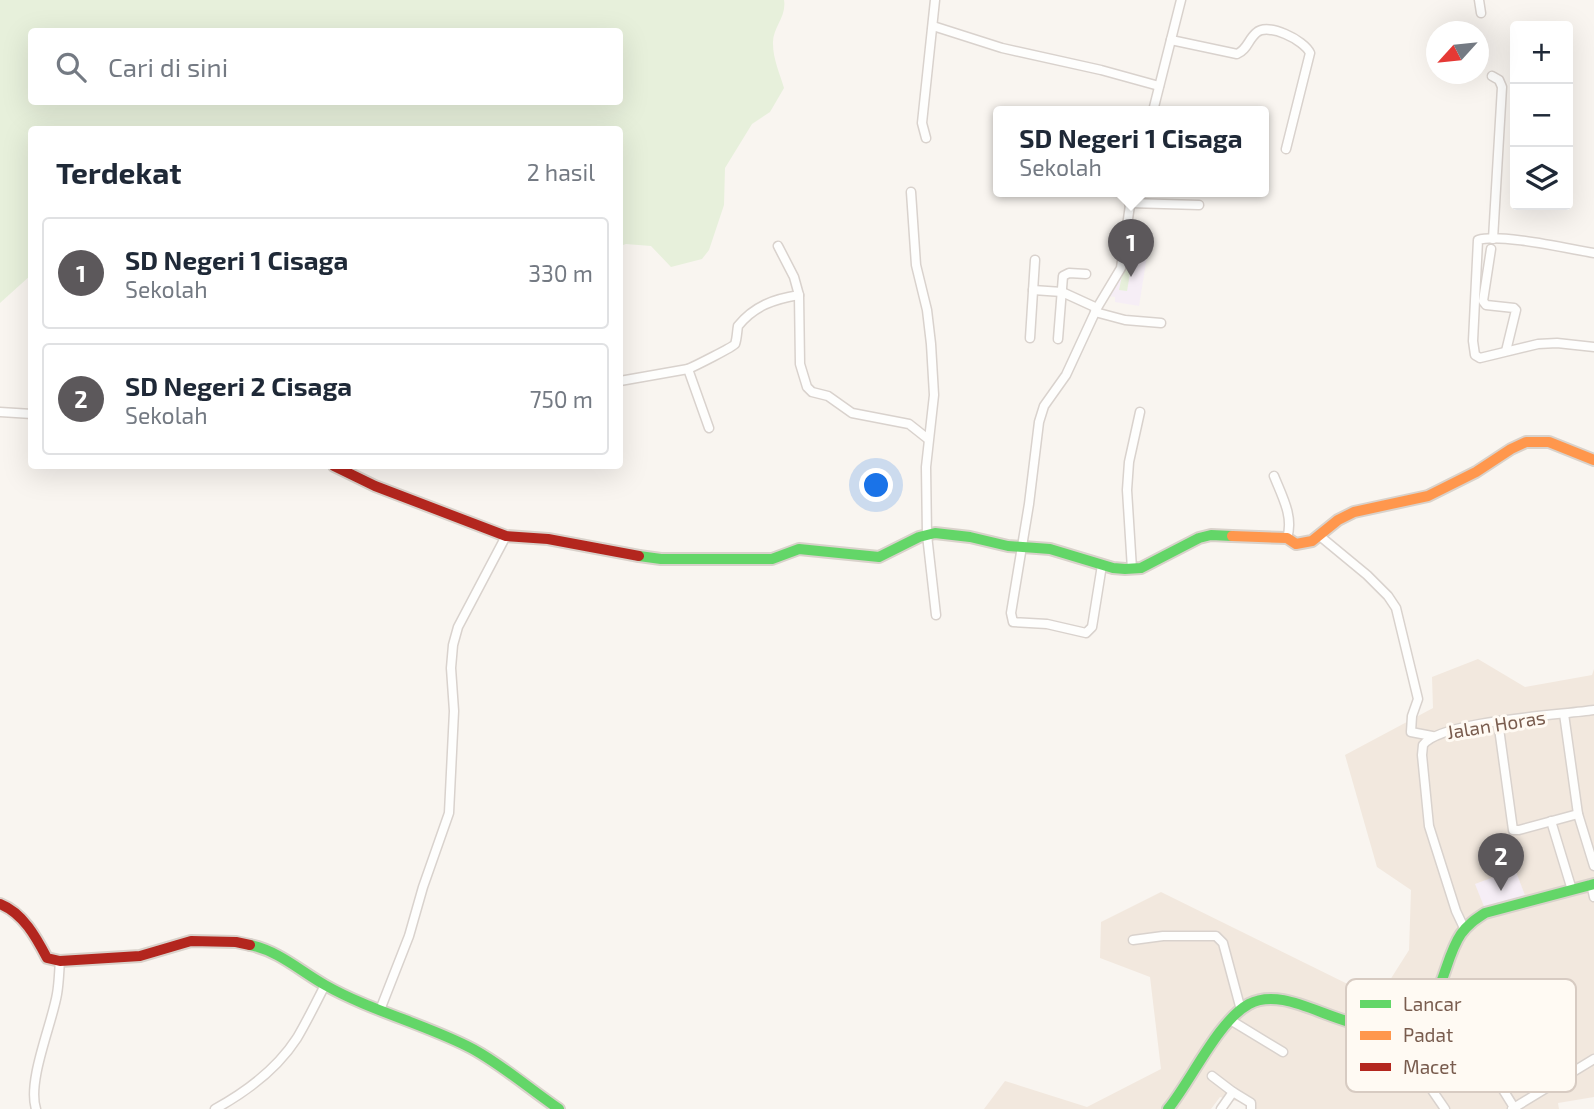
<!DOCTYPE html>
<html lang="id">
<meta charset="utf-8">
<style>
:root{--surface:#fff;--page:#f2f2f3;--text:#1f2937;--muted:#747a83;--line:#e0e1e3;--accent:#5c585b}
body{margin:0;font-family:"Exo 2",sans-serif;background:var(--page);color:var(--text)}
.controls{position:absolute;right:21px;top:21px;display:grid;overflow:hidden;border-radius:7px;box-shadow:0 7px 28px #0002}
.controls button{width:63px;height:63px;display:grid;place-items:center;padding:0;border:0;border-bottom:2px solid var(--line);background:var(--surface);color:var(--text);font:35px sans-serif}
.compass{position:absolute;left:1426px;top:21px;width:63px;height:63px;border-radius:50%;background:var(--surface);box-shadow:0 7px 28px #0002;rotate:243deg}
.you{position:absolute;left:877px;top:486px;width:24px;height:24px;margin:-18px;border:5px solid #fff;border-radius:50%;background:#1a73e8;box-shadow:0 0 0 10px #1a73e833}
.badge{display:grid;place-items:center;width:46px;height:46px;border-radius:50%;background:var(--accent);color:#fff;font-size:23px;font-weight:700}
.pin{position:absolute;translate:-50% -58px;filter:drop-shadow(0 2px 4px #0008)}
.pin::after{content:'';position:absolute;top:37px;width:24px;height:21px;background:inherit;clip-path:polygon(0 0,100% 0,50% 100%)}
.popup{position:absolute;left:993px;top:106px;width:276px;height:91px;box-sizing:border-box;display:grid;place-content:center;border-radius:7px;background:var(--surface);filter:drop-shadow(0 2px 5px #0005);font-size:23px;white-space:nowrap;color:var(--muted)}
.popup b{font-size:26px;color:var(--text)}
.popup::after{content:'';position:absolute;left:50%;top:100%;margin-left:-14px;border:14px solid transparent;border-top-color:var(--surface)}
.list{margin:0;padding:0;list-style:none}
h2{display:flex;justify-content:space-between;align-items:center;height:91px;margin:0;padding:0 28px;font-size:30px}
h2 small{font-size:23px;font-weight:400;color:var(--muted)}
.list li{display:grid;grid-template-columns:46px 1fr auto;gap:21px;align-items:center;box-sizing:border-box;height:112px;margin:0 14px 14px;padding:0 14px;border:2px solid var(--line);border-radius:7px}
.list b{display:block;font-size:26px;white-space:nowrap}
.list p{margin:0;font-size:23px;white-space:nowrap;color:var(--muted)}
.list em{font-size:23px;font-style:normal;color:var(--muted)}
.icon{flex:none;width:38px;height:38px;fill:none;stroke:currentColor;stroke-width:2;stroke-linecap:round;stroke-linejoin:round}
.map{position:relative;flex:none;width:1594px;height:1109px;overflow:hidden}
.search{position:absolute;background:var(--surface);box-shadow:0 7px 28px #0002;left:28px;top:28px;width:595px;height:77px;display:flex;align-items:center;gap:18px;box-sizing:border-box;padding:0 24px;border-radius:7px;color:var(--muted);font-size:26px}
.panel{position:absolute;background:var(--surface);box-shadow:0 7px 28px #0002;left:28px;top:126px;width:595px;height:343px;border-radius:7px}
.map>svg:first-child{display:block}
.residential{fill:#f2e8de}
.education{fill:#f6eef6}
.green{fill:#e7f0db;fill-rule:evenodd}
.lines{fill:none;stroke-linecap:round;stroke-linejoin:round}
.street-casing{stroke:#d9d2cd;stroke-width:11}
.fast-casing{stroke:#d9d2cb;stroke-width:14}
.slow-casing{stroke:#d9d2cb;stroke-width:14}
.jam-casing{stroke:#d9d2cb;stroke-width:14}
.street{stroke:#fefefd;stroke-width:8}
.fast{stroke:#63d668;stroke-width:10}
.slow{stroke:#ff974d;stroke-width:10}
.jam{stroke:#b3261e;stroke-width:10}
.labels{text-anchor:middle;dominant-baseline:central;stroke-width:6;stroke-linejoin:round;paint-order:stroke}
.street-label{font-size:19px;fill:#795c4e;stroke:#fffaf3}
.key{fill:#fffaf3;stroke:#d7cbc2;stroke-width:2}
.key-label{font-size:19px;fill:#795c4e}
</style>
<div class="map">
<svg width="1594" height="1109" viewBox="0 0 1594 1109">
<rect width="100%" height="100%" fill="#f9f5f0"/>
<path class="residential" d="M1478 659 1525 687 1592 675 1594 669V1097L1558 1103 1559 1109H1256V1106L1220 1097 1211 1109H984L1005 1081 1087 1107 1161 1069 1150 977 1100 958 1101 922 1161 892 1378 999 1409 950 1411 890 1377 867 1345 755 1433 708 1432 677Z"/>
<g class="education">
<path d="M1126 253 1147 256 1139 306 1115 302V297L1108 296Z"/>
<path d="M1515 869 1526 898 1485 909 1475 884Z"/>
</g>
<g class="green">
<path d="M0 0H784C787 17 772 28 773 44 773 59 780 74 784 88L770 112 752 124 725 168 724 205 709 250 702 259 671 267 651 246 626 244 620 246V130H32L31 275 0 303ZM32 32H620V102H32Z"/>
<path d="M1125 261 1132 262 1127 291 1119 290Z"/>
</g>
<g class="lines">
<defs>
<g id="street">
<path d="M1479 0 1481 13"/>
<path d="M933 26 1002 48 1101 70 1159 86"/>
<path d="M1171 40 1237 54C1247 50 1248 40 1256 33 1268 22 1304 40 1310 53L1286 149"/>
<path d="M1492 76 1499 80 1502 87 1493 239"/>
<path d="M1153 111 1181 0"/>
<path d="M926 138 922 123 935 0"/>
<path d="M911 192 916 265 927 310 931 344 934 395 926 467 927 535 936 615"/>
<path d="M1129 203 1199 205"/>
<path d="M778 246 794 277 799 295 800 364 807 387 812 392 828 396 852 413 909 424 928 439"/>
<path d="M1491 249 1483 301 1486 305 1514 308 1516 310 1506 351"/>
<path d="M1594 253C1569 249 1500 233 1478 240L1473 341 1475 355 1480 358 1538 344 1557 343 1594 347"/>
<path d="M1033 290 1062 292 1097 308"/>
<path d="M1095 312 1125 320 1161 323"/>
<path d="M1030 338 1035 260"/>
<path d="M1058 339 1063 276 1069 273 1086 274"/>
<path d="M620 381 688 369"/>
<path d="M0 412 32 414"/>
<path d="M709 428 688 369C695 366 733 347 735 344 737 339 737 331 738 326 754 306 774 299 799 295"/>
<path d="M1274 476C1282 496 1294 517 1287 538"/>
<path d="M1321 537 1367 575 1388 596 1396 608 1418 699 1412 716 1411 732 1432 736"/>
<path d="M1102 565 1093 621 1092 627 1086 633 1047 624 1013 622 1011 613 1029 504 1039 422 1044 406 1066 375 1097 308 1121 268 1132 191"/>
<path d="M1132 569 1127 490 1129 462 1140 412"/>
<path d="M1564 714 1578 814 1594 866"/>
<path d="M1498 721 1513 830H1519L1578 814"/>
<path d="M1551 821 1572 890"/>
<path d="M1591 884 1594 897"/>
<path d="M1464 928 1456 911 1429 826 1422 755 1423 745C1440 721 1561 715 1594 710"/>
<path d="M1133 940 1163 936H1216L1223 943 1241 1010"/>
<path d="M380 1010 409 936 423 887 449 813 454 711 451 668 453 645 458 627 506 536"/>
<path d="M1232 1021 1283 1052"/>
<path d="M1466 1030 1515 1109"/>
<path d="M1417 1068 1445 1109"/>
<path d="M1212 1076 1233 1092"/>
<path d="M36 1109C27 1081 52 1024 57 994 59 983 59 972 60 961"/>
<path d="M215 1109C246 1092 277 1069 297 1038 307 1021 316 1003 325 985"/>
<path d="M1221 1109 1233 1092 1251 1103V1109"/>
<path d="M1512 1109 1594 1059"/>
</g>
<g id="fast">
<path d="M639 556 661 559H772L799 549 879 557 919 537 935 533 970 537 1008 546 1050 549 1113 568 1125 569 1141 568 1199 538 1211 535 1232 536"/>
<path d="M250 945C279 951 300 971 325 985 369 1010 421 1023 467 1046 496 1060 531 1090 559 1109"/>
<path d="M1168 1109C1191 1081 1218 1021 1249 1004 1294 980 1357 1050 1413 1020 1444 1003 1443 960 1461 934 1468 924 1476 919 1485 913L1594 884"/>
</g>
<path id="slow" d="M1232 536 1287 538 1296 544 1312 541 1338 520 1354 512 1428 496 1476 472 1511 449 1526 442H1549L1594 460"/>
<g id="jam">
<path d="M334 466 375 486 506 536 548 539 639 556"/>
<path d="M0 904C23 913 36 937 47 958L60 961 140 956 191 941 236 942 250 945"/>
</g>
</defs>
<use href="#street" class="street-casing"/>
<use href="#fast" class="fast-casing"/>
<use href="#slow" class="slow-casing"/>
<use href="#jam" class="jam-casing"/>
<use href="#street" class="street"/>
<use href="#fast" class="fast"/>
<use href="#slow" class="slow"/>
<use href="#jam" class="jam"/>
</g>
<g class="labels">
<g class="street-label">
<text transform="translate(1496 724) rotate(-9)">Jalan Horas</text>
</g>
</g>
<rect x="1346" y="979" width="230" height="113" rx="10" class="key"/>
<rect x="1360" y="1000" width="31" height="8" fill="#63d668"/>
<rect x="1360" y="1031" width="31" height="9" fill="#ff974d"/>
<rect x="1360" y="1063" width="31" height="8" fill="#b3261e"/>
<g class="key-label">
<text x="1403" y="1011">Lancar</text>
<text x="1403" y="1042">Padat</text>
<text x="1403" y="1074">Macet</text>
</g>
</svg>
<div class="controls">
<button>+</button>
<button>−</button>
<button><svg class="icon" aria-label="layers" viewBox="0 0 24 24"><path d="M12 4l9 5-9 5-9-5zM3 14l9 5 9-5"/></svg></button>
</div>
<svg class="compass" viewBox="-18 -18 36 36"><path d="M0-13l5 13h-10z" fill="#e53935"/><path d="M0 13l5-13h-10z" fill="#747a83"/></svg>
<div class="you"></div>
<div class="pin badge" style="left:1131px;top:277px">1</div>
<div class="popup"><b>SD Negeri 1 Cisaga</b>Sekolah</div>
<div class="pin badge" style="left:1501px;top:891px">2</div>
<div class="search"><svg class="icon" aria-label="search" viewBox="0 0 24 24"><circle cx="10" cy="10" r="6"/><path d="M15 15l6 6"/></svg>Cari di sini</div>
<section class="panel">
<h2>Terdekat<small>2 hasil</small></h2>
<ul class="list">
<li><span class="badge">1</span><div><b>SD Negeri 1 Cisaga</b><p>Sekolah</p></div><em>330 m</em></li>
<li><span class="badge">2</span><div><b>SD Negeri 2 Cisaga</b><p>Sekolah</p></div><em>750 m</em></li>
</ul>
</section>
</div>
